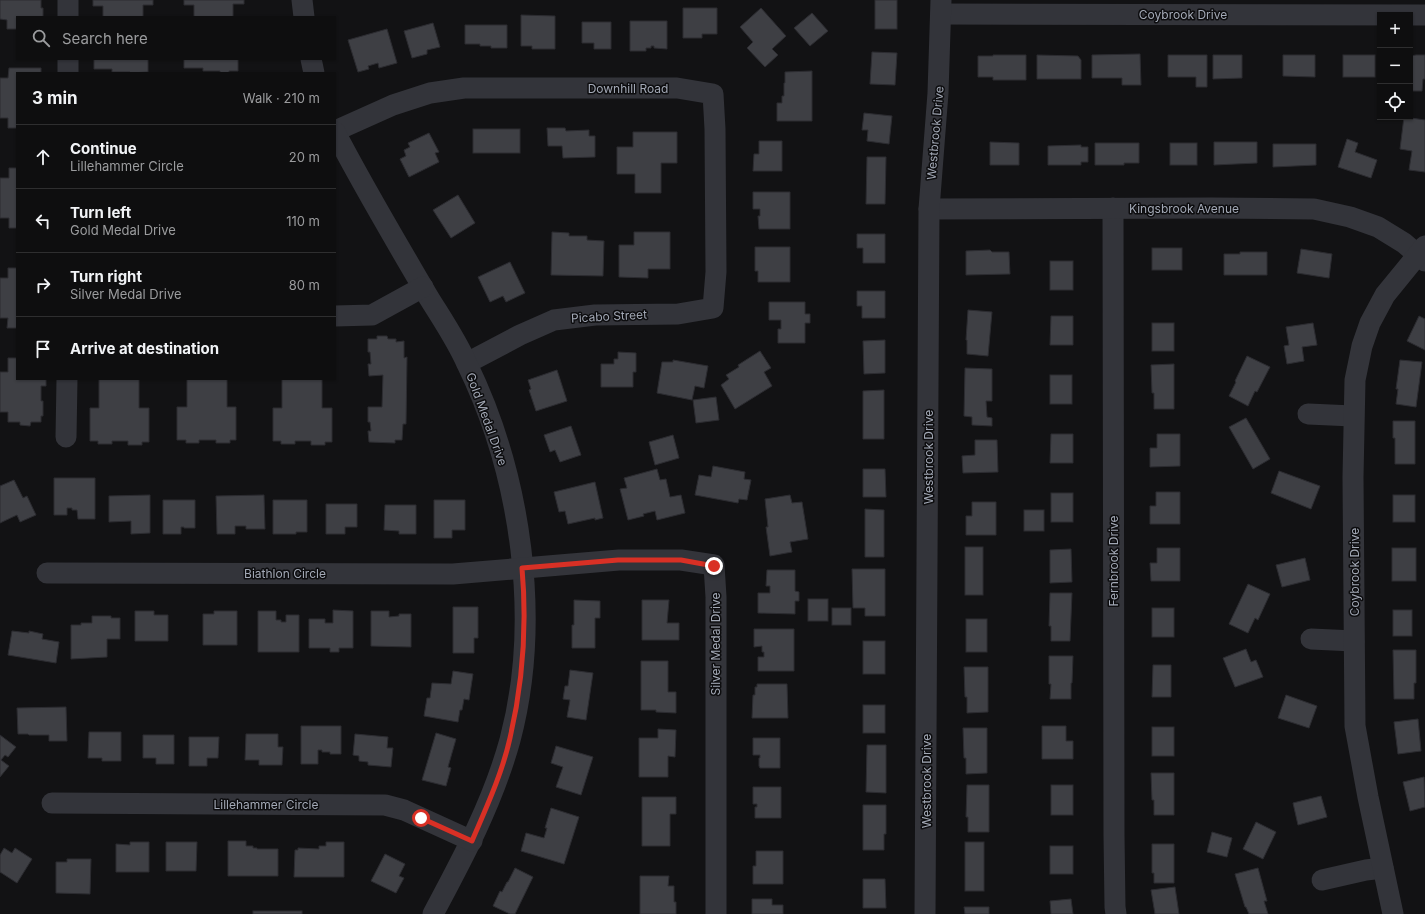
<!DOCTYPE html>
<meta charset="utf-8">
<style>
:root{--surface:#0e0e0f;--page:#1c1c1d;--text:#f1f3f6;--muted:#9b9c9e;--line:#2e2e2f}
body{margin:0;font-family:Inter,sans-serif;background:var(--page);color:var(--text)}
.controls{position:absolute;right:12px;top:12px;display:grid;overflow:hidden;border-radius:0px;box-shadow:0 1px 3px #0004}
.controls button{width:36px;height:36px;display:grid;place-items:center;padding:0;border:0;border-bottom:1px solid var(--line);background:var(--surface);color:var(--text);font:20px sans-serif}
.stop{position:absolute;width:12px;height:12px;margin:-9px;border:3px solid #d93025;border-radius:50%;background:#fff}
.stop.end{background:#d93025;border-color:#fff;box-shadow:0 1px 4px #0008}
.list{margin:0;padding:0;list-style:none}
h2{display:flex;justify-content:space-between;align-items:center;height:52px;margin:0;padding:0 16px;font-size:17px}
h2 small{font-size:13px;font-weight:400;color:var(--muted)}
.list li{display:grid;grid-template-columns:26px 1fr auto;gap:12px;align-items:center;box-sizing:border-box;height:64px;padding:0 16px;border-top:1px solid var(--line)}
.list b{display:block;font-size:15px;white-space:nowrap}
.list p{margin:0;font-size:13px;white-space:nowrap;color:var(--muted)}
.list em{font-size:13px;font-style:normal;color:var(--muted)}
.icon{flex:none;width:22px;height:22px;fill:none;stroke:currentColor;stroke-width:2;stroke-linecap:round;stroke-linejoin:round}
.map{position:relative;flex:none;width:1425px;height:914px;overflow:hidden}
.search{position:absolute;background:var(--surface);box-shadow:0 1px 3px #0004;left:16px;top:16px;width:320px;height:44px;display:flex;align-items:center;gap:10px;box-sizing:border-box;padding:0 14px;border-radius:0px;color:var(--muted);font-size:15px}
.panel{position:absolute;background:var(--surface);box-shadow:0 1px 3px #0004;left:16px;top:72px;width:320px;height:308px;border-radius:0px}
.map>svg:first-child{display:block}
.building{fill:#3e3f44;stroke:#2c2c31}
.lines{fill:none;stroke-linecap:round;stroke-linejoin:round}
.minor{stroke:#33343a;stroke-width:21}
.route{stroke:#d93025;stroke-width:5}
.labels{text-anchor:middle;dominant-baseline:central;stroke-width:3;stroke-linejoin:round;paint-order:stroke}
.street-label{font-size:12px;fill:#a3a9b6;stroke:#0d0d0f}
</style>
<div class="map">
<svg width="1425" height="914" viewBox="0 0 1425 914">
<rect width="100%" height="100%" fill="#121214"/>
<g class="building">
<path d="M0 0H41V8H43V17H17V29H7V20L0 19Z"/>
<path d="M93 0H153V5H143V17H103V6H93Z"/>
<path d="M184 0H244V4H233V17H194V5H184Z"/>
<rect x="875" y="0" width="22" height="29"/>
<path d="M683 8H717V34H702V38H683Z"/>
<path d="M761 8 786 36 772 49 778 55 765 67 747 48 753 42 740 27Z"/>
<path d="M812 13 828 31 810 46 794 28Z"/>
<path d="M521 15 555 16V49H532V46H521Z"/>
<path d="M630 21H667V49L654 48V46H651V48H646V51H630Z"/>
<path d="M582 22H611V49H594V43H582Z"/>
<path d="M433 23 440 47 427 50V54L412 58 404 31Z"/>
<path d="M465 25H507V48H491V46H480V44H465Z"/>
<path d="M387 29 397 63 379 68 378 63 368 66 369 69 358 72 348 40Z"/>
<path d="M872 52 897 53 895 85 870 84Z"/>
<path d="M1140 54 1141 85H1122V78H1092V55Z"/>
<path d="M993 55H1026V80H993V77H978V56H993Z"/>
<path d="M1037 55 1078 56 1081 60V79H1037Z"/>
<path d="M1168 55H1207V87H1196V77H1168Z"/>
<path d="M1213 55H1242V78L1213 79Z"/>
<path d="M1283 55H1315V77L1283 76Z"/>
<rect x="1343" y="55" width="32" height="22"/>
<path d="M1416 55H1425V79H1423L1422 91H1410V56Z"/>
<path d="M94 59H148V72L130 73V72H112V69H94Z"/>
<path d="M184 59H238V71H229V73H220V71H203V68H184Z"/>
<path d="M9 68H41V73H17V128H8V118H0V78H8Z"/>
<path d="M812 71V121H777V103H782V96H784V83H785V72Z"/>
<path d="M864 113 892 116 889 144 867 141 868 130H862Z"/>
<path d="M1404 117 1425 120V172L1409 170 1412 151 1400 149Z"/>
<path d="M547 128H565L566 131 589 130V136H595V157L563 158 562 146H548Z"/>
<rect x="473" y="129" width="47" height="24"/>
<path d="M633 132H677V163H661V193H635V174H617V147H633Z"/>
<path d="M429 133 439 152 435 153 439 162 409 177 400 159 406 156 404 150 410 147 408 143Z"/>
<path d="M1347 139 1358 143 1355 152 1377 160 1371 178 1338 167Z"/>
<path d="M759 141H782V171H753L754 154H759Z"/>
<path d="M990 142 1019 143V165H990Z"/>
<path d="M1214 142H1257V163L1214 165Z"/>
<path d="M1095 143H1139V163H1124V165H1095Z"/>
<rect x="1170" y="143" width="27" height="22"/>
<path d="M1273 144H1316V165L1273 167Z"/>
<path d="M1081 145V147H1088V162H1081V165H1048V146Z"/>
<path d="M867 157H886L885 204H866Z"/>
<path d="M9 168H17V228H9V218H0V178H9Z"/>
<path d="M753 192H790V229H759L758 216H760V209H753Z"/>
<path d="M458 195 475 223 451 238 433 210Z"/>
<path d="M552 232 569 233V236H587V240L604 241 603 276 551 275Z"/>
<path d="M634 232H670V269H648V278L619 277V245H634Z"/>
<path d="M857 234H885V263H863V248H857Z"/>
<path d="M755 247H790V282H758V271H755Z"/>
<rect x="1152" y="248" width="30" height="22"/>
<path d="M1301 249 1332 254 1329 278 1297 273Z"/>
<path d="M990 250 992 252H1009L1010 274 966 275V251Z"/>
<path d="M1240 252H1267V275H1224V254H1240Z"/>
<rect x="1050" y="261" width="23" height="29"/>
<path d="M510 262 525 293 506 302 503 296 490 302 478 277Z"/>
<path d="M8 268H17V328H7L8 318H0V278H8Z"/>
<path d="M857 291H885V318H862V306H857Z"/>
<path d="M769 302H805V314H810V323H805V343H778V329H781V320H769Z"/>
<path d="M968 310 992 312 988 356 967 354V340H966Z"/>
<path d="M1051 316H1073V345H1050Z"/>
<path d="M1419 316 1425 319V350L1407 341Z"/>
<rect x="1152" y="323" width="22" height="28"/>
<path d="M1313 323 1317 345 1302 347 1304 361 1287 364 1284 346 1289 345 1286 327Z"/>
<path d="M377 336H387L388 339H396V342L404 341V358L407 357 406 424H403L402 440H395V443L369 442 368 431H371L370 422H368V407H382L383 375 369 376 368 364H371L370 352H368V339H377Z"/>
<path d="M885 340V373L864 374 863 341Z"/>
<path d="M760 351 771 368 764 372 772 386 735 409 721 385 729 379 726 375 739 367 738 365Z"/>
<path d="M618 352 636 353V372H633V387H601V364H614V359H618Z"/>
<path d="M1247 356 1270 367 1257 392 1255 391 1248 406 1229 396 1236 382 1235 381Z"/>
<path d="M8 358H17V379H46V386H41V401H43V416H41V422H31L30 426 20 425V422H8V412H0V372H8Z"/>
<path d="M673 360 708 366 704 388 695 386 692 400 657 393 662 362H673Z"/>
<path d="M1400 360 1422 362 1416 407 1396 404 1398 389H1396Z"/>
<path d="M1174 364V409H1154V393H1152L1151 365Z"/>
<path d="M965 368 992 369V401H986L987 417 992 418V426L972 425V417L964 416Z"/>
<path d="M557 370 567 401 536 411 529 390 531 389 528 380Z"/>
<rect x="1050" y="375" width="22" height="29"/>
<path d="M99 379H139V408H149V442H142V445H128V441H112V444H98V441H90V408H99Z"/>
<path d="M187 379H227V407H236V440H230V443H216V440H199V443H186V440H177V407H187Z"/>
<path d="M282 379H322V408H332V442H325V445H311V441H295V444H281V441H273V408H282Z"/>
<path d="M884 390V439H863V391Z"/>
<path d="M716 397 719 420 696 423 693 400Z"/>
<path d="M1246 418 1270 459 1253 469 1229 427Z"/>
<path d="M1393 421H1415V464H1395V438H1393Z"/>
<path d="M571 426 581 455 560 462 555 450 550 452 544 435Z"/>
<path d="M1051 434H1073V463H1050Z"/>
<path d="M1157 434H1180V466L1150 467V448H1157Z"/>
<path d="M673 435 679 458 655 465 649 442Z"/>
<path d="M975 440H997L998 472 963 473 962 456 975 455Z"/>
<path d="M713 466 745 472 744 479 751 480 747 500 739 499 738 503 695 495 699 475 711 477Z"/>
<path d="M657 469 660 480 666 479 670 497 681 495 685 513 657 520 655 511 643 514 644 516 628 520 620 489 627 488 624 478Z"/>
<path d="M863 469H885L886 497H863Z"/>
<path d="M1279 471 1320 486 1311 509 1271 493Z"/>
<path d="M54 478H95V519H78L77 510H72V508H67V515H54Z"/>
<path d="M14 480 23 498 27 496 36 515 20 522 17 515 0 523V486Z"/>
<path d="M595 482 603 518 595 520V518L568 524 565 511 559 512 554 492Z"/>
<path d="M1156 492H1180V524H1150V506H1156Z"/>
<rect x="1051" y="493" width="22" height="29"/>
<path d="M150 495V533L131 534V521L109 522V496Z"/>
<path d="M264 495 265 529H246V526H235V534H217L216 496Z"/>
<path d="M790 495 792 503 802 502 808 539 790 542 792 552 770 556 766 527H768L765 499Z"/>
<rect x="1393" y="495" width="22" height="27"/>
<path d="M163 500H195V528H184V527H181V534H163Z"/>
<path d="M273 500H307V532H296V534H273Z"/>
<path d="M434 500H465V530H452V538H434Z"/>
<path d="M972 502H996V535H966V516H972Z"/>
<path d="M326 504H357V527H345V534H326Z"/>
<path d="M385 505H416V534H399V531L384 530Z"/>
<path d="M865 509 884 510V557H865Z"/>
<rect x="1024" y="510" width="20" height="21"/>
<rect x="965" y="547" width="18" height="48"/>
<path d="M1157 548H1180V581H1151L1150 563H1157Z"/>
<rect x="1392" y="548" width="24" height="33"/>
<path d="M1071 549 1072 582 1050 583V550Z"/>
<path d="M1305 558 1310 580 1282 587 1276 565Z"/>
<path d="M852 569H885V616H865V608H853Z"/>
<path d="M767 570H795V591L799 592V601H795V614L758 613V593H770V586H766Z"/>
<path d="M1248 584 1270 594 1258 620 1255 618 1248 633 1229 624Z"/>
<path d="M1050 593H1072L1070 641H1051V626H1049Z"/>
<rect x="808" y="599" width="20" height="22"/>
<path d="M574 600 600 601V618H595V648H572V625H574Z"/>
<path d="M642 600H669L667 623H679V640H642Z"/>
<path d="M453 607H478V638H474V653H453Z"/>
<rect x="832" y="608" width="19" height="17"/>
<rect x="1152" y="608" width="22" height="29"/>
<path d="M333 610 353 611V648H339V652H330V648H309V619H325V623H333Z"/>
<rect x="1393" y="610" width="19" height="26"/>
<path d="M135 611H154V615H168V641H135Z"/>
<path d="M214 611H237V645H203V614H214Z"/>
<path d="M258 611H276V620H281V622H286V615H299V652H258Z"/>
<path d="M371 611H389V617L399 616V614H411V647L371 646Z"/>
<path d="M92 616H111V618H120V639H107V657L71 659V625H81V623H92Z"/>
<rect x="966" y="619" width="21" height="33"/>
<path d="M754 629H794V671H758V657H764V652H762V646L754 647Z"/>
<path d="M12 631 29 633V631L43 634 42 639 59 642 56 663 8 655Z"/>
<rect x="863" y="641" width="22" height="33"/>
<path d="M1246 649 1251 662 1256 660 1263 677 1235 687 1223 658Z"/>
<path d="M1393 650H1416V683H1414V699H1394Z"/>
<path d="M1049 656H1073L1072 683H1071V699H1050L1051 684H1049Z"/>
<path d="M641 661H668V692H676V713L656 712V710H641Z"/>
<path d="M1153 665H1171V697H1152Z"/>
<path d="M964 667H988V712L967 713V697H965Z"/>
<path d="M570 670 593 673 586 720 567 717 570 700 563 699 565 686H568Z"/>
<path d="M453 671 473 674 469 700 464 699 462 710H460L458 722 424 716 427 698H430L432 683 451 684Z"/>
<path d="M757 684H787L788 718H752L753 695H755V687H757Z"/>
<path d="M1286 695 1317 706 1309 728 1278 718Z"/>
<rect x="863" y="705" width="22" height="28"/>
<path d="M66 707 67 741H49V735H29L28 734H18L17 708Z"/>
<path d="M1418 719 1421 751 1398 754 1394 722Z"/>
<path d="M301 726H341V754H330V752H322V750H318V764H301Z"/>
<path d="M1042 726H1066V741H1073V759H1042Z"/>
<rect x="1152" y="727" width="22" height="29"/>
<path d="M963 728H987V773L966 774V758H964Z"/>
<path d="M658 729 676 730 675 757 668 756V777H639V738H658Z"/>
<path d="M89 732H121V761H102V758H88Z"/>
<path d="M436 733 456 739 448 767 451 768 446 786 422 780Z"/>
<path d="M246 734H278V747H283L282 765H259V760H245Z"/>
<path d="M355 734 388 737 387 748H393L391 767 368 765V762L359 761V756L353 755Z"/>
<path d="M0 735 16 747 8 757 5 755 1 760 9 766 0 777Z"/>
<path d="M143 735H174V764H156V758H143Z"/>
<path d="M189 737H219L218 758H207V766H189Z"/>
<path d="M753 738H780V768H760L759 766V758H760V755H753Z"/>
<path d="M867 745H886V793L866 792Z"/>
<path d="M556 746 593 757 581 795 556 787 563 767 551 763Z"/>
<path d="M1151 773H1174V815H1154V800H1152Z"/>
<path d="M1424 777 1425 807 1410 811 1403 782Z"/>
<path d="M967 785H989V832H968V817H966Z"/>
<rect x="1051" y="785" width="22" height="30"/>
<path d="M753 787H781V818H755V807H757V804H753Z"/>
<path d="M1321 796 1327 817 1298 825 1293 803Z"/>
<path d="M642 797H676V814H670V846H642Z"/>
<path d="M863 805H886V834H884V850H863Z"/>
<path d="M551 808 579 817 564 864 521 851 526 833 544 838 547 828H545Z"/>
<path d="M1256 822 1276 832 1263 859 1243 849Z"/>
<path d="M1212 832 1232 838 1227 857 1207 852Z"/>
<path d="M228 841H246V846H253V848H257V849H278V876H228Z"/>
<path d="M130 842H149V872H116V844L130 845Z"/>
<path d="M166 842H197L196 871H166Z"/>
<path d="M326 842H344V877H294L295 850H298V848L319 849V846H326Z"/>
<rect x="965" y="842" width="19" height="49"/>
<path d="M1152 844H1174V883H1154V873H1152Z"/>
<rect x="1050" y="846" width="23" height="28"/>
<path d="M4 848 12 853 15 848 32 859 17 883 0 872V855Z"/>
<path d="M756 851H783V884H753V866H756Z"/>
<path d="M385 854 405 864 399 876 404 878 396 893 371 881Z"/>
<path d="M67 859H91L90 894 56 893V862H67Z"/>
<path d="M515 868 533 877 515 914H510L493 906 500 891 502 892 507 882H508Z"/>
<path d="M1258 868 1267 901H1264L1268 914H1249L1246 907H1245L1235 874Z"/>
<path d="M640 876H669L668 886H674V902H676V914H640Z"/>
<path d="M863 879H885L886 908H863Z"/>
<path d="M1175 887 1179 914H1155L1151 890Z"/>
<path d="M752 899H772V905H783V914H752Z"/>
<path d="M1071 899 1073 914H1051L1050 901Z"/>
<path d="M964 907H989V914H965Z"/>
<rect x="253" y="911" width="49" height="3"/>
</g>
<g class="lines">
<g class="minor">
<path d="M68 0V17"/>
<path d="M302 0 304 17"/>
<path d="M941 14 1425 15"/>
<path d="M68 59V73"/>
<path d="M311 59 314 73"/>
<path d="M335 131 393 105 430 93 464 88H677L713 94 715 129 716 272 713 308 678 314 595 315 554 320 520 335 467 363"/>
<path d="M335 132C364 188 397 243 429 298 442 319 457 341 467 364 521 475 542 619 510 740 493 802 463 858 433 914"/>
<path d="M1113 208 1114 835 1115 907 1116 914"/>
<path d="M929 209 1212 208 1314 209 1350 217 1378 227 1404 243 1425 261"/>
<path d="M335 316 372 315 423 287"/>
<path d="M1308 414 1353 416"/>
<path d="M66 437 67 379"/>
<path d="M47 573 453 574 619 560H681L714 565 716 597V914"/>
<path d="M1311 639 1354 641"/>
<path d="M52 803 385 805 404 810 472 841"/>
<path d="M1322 880 1366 870 1383 868"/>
<path d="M925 914 929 209 938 93 941 0"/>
<path d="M1393 914 1368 797 1355 726 1353 477 1355 380 1362 346 1370 323 1385 295 1425 246"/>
</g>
</g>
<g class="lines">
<path class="route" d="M421 818 472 841C486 808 502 774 510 738 523 682 527 625 522 568L618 560H681L714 566"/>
</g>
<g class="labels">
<g class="street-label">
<text x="1183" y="14">Coybrook Drive</text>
<text x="628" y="88">Downhill Road</text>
<text transform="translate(935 133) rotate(-85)">Westbrook Drive</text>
<text x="1184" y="208">Kingsbrook Avenue</text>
<text transform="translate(609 316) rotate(-3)">Picabo Street</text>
<text transform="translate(487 419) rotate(70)">Gold Medal Drive</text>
<text transform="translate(928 457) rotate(-90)">Westbrook Drive</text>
<text transform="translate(1113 561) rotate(-90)">Fernbrook Drive</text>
<text transform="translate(1354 572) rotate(-90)">Coybrook Drive</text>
<text x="285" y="573">Biathlon Circle</text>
<text transform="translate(715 644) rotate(-90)">Silver Medal Drive</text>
<text transform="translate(926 781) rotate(-90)">Westbrook Drive</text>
<text x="266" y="804">Lillehammer Circle</text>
</g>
</g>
</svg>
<div class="controls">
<button>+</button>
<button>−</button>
<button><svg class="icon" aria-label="locate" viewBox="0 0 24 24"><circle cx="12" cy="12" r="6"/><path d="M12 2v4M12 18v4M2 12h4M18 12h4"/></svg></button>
</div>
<div class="stop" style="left:421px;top:818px"></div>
<div class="stop end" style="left:714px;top:566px"></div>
<div class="search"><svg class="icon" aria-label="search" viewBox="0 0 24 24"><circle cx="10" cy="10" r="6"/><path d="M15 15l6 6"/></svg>Search here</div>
<section class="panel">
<h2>3 min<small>Walk · 210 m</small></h2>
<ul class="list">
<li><svg class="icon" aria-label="ahead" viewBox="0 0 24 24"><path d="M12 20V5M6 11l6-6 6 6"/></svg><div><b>Continue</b><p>Lillehammer Circle</p></div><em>20 m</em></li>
<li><svg class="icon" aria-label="left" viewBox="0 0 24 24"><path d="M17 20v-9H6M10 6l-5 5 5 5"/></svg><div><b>Turn left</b><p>Gold Medal Drive</p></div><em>110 m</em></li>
<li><svg class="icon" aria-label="right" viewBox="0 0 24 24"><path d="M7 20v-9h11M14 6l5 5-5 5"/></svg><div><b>Turn right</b><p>Silver Medal Drive</p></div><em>80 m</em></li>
<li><svg class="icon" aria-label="arrive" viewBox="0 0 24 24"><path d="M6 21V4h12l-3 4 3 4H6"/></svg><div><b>Arrive at destination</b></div></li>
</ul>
</section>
</div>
